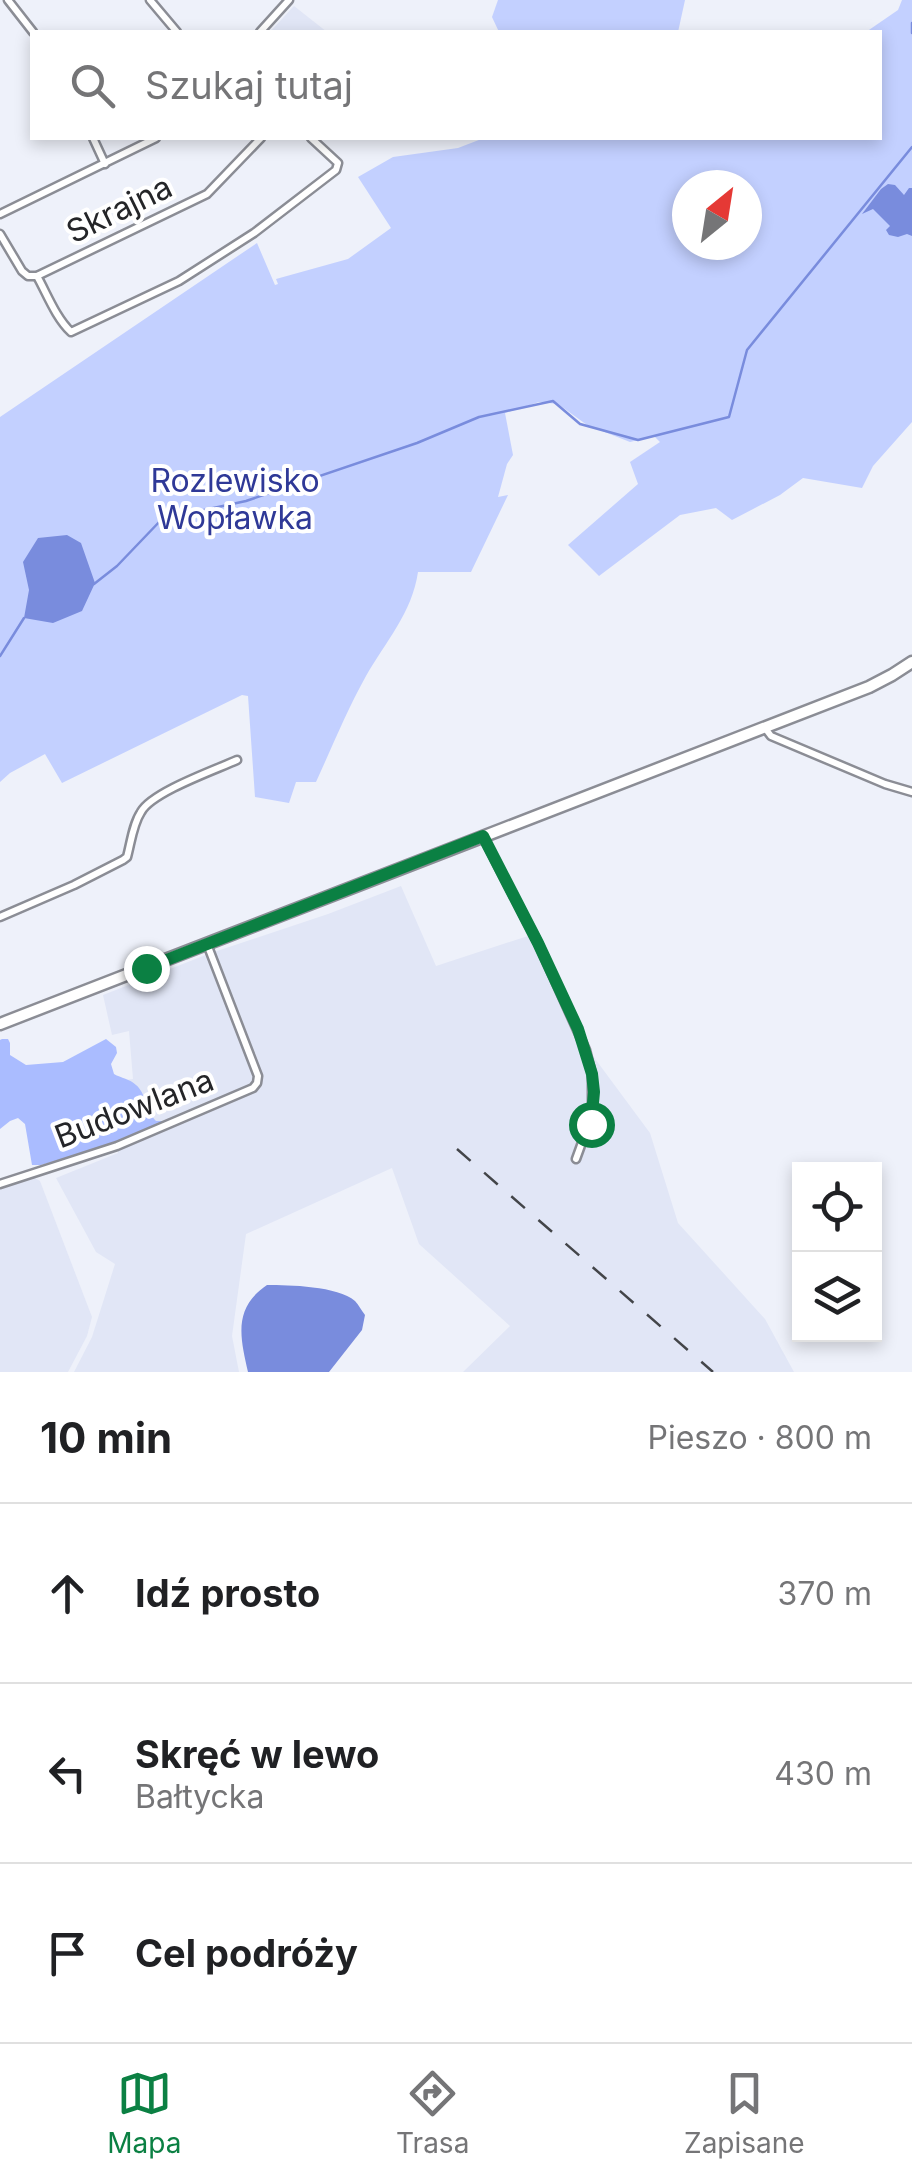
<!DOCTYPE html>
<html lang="pl">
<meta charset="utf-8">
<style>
:root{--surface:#fff;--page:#f6f6f6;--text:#202124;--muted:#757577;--line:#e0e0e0;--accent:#0b8043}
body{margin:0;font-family:Inter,sans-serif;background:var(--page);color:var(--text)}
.controls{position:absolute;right:30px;bottom:30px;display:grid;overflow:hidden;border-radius:0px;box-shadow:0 5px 15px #0003}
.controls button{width:90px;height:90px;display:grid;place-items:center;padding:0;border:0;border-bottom:2px solid var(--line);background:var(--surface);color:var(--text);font:50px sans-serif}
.compass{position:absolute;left:672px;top:170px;width:90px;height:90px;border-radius:50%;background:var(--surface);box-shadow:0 5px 15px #0003;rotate:30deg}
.stop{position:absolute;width:30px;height:30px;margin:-22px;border:8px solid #0b8043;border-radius:50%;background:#fff}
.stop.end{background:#0b8043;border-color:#fff;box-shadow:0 2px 10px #0008}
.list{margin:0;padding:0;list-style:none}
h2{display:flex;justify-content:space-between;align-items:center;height:130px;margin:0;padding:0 40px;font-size:42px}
h2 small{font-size:32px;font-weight:400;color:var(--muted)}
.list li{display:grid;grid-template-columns:65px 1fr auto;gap:30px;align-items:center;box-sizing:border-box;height:180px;padding:0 40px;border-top:2px solid var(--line)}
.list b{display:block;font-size:38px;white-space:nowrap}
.list p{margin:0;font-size:32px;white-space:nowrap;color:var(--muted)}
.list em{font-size:32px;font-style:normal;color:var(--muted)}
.icon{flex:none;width:55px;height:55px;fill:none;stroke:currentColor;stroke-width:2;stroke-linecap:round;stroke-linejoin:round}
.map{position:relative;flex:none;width:912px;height:1372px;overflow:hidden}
.search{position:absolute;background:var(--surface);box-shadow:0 5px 15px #0003;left:30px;right:30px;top:30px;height:110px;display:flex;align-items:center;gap:25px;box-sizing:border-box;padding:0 35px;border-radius:0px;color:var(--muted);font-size:38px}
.sheet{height:670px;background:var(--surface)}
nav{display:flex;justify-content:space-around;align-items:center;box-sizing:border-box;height:140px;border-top:2px solid var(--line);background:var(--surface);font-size:28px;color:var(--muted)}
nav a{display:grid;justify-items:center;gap:5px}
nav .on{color:var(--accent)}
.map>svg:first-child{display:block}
.built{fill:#e1e6f6}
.green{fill:#c3d0ff;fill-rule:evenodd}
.forest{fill:#aabcff}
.water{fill:#798cdd}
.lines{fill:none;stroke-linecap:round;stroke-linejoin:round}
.stream{stroke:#798cdd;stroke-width:2.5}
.minor-casing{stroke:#8b8d95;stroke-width:11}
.secondary-casing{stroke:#8b8d95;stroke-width:15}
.minor{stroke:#fff;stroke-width:6}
.secondary{stroke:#fff;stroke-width:10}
.rail{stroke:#434549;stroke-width:2.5;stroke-dasharray:18 18;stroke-linecap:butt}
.route{stroke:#0b8043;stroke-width:12}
.labels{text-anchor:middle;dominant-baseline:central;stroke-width:8;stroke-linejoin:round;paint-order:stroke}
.street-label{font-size:32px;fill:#242528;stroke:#fff}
.park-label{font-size:32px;fill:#2f3997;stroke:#fff}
</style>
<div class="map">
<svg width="912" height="1372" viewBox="0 0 912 1372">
<rect width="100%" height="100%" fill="#eef1fa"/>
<g class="built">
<path d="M294 6 327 32H270Z"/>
<path d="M401 886 436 966 528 936 576 1033 650 1133 678 1223 765 1319 794 1372H463L510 1326 419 1244 392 1168 246 1234 232 1336 239 1372H74L92 1337 115 1264 96 1252 56 1178 118 1153V1081L133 1079 129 1031 112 1035 103 995 211 953 328 914Z"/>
<path d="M33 1177 40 1181 92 1317 87 1336 68 1372H0V1188Z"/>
</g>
<g class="green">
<path d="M498 0H685L678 32H499L492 17Z"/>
<path d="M902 0H912V422L873 466 862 488 803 478 780 495 732 520 716 508 680 515 599 576 568 545 638 484 630 462 660 442 654 436 630 442 587 425 558 404 539 402 505 413 513 455 507 464 498 497 508 495 471 572H418C412 613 386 641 366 676 347 710 332 747 316 782H296L289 803 255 797 248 696 242 695 62 783 45 754 10 773 0 782V417L257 243 275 285 278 284 276 279 348 259 391 228 358 177 393 157 458 148 484 138H880V32H866L898 10ZM687 185H747V245H687Z"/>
</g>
<path class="forest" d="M2 1039H8L10 1043V1055L26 1065 63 1062 106 1039 116 1047 117 1053 111 1064 114 1074C121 1078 130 1079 136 1085 146 1093 146 1111 156 1121H162L165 1125 121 1142 41 1165H32L25 1124 18 1118 10 1121 0 1129V1040Z"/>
<g class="water">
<path d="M888 184 895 185 904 195 909 188H912V236L907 234 898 237 889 235 886 230 890 226 873 209 862 214 881 189Z"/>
<path d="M67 535 81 543 95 583 82 611 53 623 24 618 29 590 23 562 38 538Z"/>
<path d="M267 1285C289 1285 338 1286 355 1301 359 1305 361 1310 365 1315L362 1330 329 1372H248C240 1337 233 1308 267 1285Z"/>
</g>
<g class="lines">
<g class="stream">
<path d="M912 23V33"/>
<path d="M94 584 117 566 162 519 246 501 417 443 479 417 553 401 580 424 638 440 729 417 747 350 912 147"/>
<path d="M0 656 24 618"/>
</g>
<defs>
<g id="minor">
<path d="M8 0 33 32"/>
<path d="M150 0 177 32"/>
<path d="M260 32 289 0"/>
<path d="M93 138 105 164"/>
<path d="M0 214 156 138"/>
<path d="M0 234 22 271 28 276H37L207 194 261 138"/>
<path d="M37 276C47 294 56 318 71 332L179 281 254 233 336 170 338 163 311 138"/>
<path d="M765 728 771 736 885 784 912 792"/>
<path d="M483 837 538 943 586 1050 592 1074V1115L576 1159"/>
<path d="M0 917 74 885 123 860 127 857C131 842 133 824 141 812 152 792 215 770 237 760"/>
<path d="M0 1184 117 1146 253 1088 257 1083 258 1076 207 944"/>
</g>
<path id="secondary" d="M0 1024 869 687 892 675 912 662"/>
</defs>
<use href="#minor" class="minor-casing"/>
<use href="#secondary" class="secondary-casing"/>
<use href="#minor" class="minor"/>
<use href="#secondary" class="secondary"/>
<path class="rail" d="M457 1149 713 1372"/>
</g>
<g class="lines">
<path class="route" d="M146 968 483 836 538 943 578 1029 592 1074 594 1092 591 1124"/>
</g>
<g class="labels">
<g class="street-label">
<text transform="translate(119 209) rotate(-26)">Skrajna</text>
<text transform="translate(134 1108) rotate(-21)">Budowlana</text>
</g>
<g class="park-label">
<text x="235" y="480">Rozlewisko<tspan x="235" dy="37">Wopławka</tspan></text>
</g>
</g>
</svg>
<div class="controls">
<button><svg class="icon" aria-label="locate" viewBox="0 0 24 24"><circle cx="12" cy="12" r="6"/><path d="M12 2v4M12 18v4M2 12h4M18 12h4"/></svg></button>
<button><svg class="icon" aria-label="layers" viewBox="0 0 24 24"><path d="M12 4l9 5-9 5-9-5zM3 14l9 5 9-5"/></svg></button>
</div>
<svg class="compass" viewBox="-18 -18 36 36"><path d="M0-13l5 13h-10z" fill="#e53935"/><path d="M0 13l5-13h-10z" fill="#757577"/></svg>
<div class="stop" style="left:591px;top:1124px"></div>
<div class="stop end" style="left:146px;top:968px"></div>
<div class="search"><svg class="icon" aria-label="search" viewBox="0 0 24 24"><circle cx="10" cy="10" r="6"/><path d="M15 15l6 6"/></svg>Szukaj tutaj</div>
</div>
<section class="sheet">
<h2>10 min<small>Pieszo · 800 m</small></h2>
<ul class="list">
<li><svg class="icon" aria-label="ahead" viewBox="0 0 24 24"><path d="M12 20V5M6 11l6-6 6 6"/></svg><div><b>Idź prosto</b></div><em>370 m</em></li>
<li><svg class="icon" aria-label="left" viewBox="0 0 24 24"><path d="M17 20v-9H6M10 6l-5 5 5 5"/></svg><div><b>Skręć w lewo</b><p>Bałtycka</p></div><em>430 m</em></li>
<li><svg class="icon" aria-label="arrive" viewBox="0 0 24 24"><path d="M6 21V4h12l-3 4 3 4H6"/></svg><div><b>Cel podróży</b></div></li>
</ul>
</section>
<nav>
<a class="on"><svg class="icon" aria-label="map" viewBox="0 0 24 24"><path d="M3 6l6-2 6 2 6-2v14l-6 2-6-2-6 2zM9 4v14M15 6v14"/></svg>Mapa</a>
<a><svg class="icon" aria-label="directions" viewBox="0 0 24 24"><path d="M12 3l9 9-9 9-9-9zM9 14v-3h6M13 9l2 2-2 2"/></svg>Trasa</a>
<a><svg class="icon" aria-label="saved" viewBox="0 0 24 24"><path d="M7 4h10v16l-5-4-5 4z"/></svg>Zapisane</a>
</nav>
